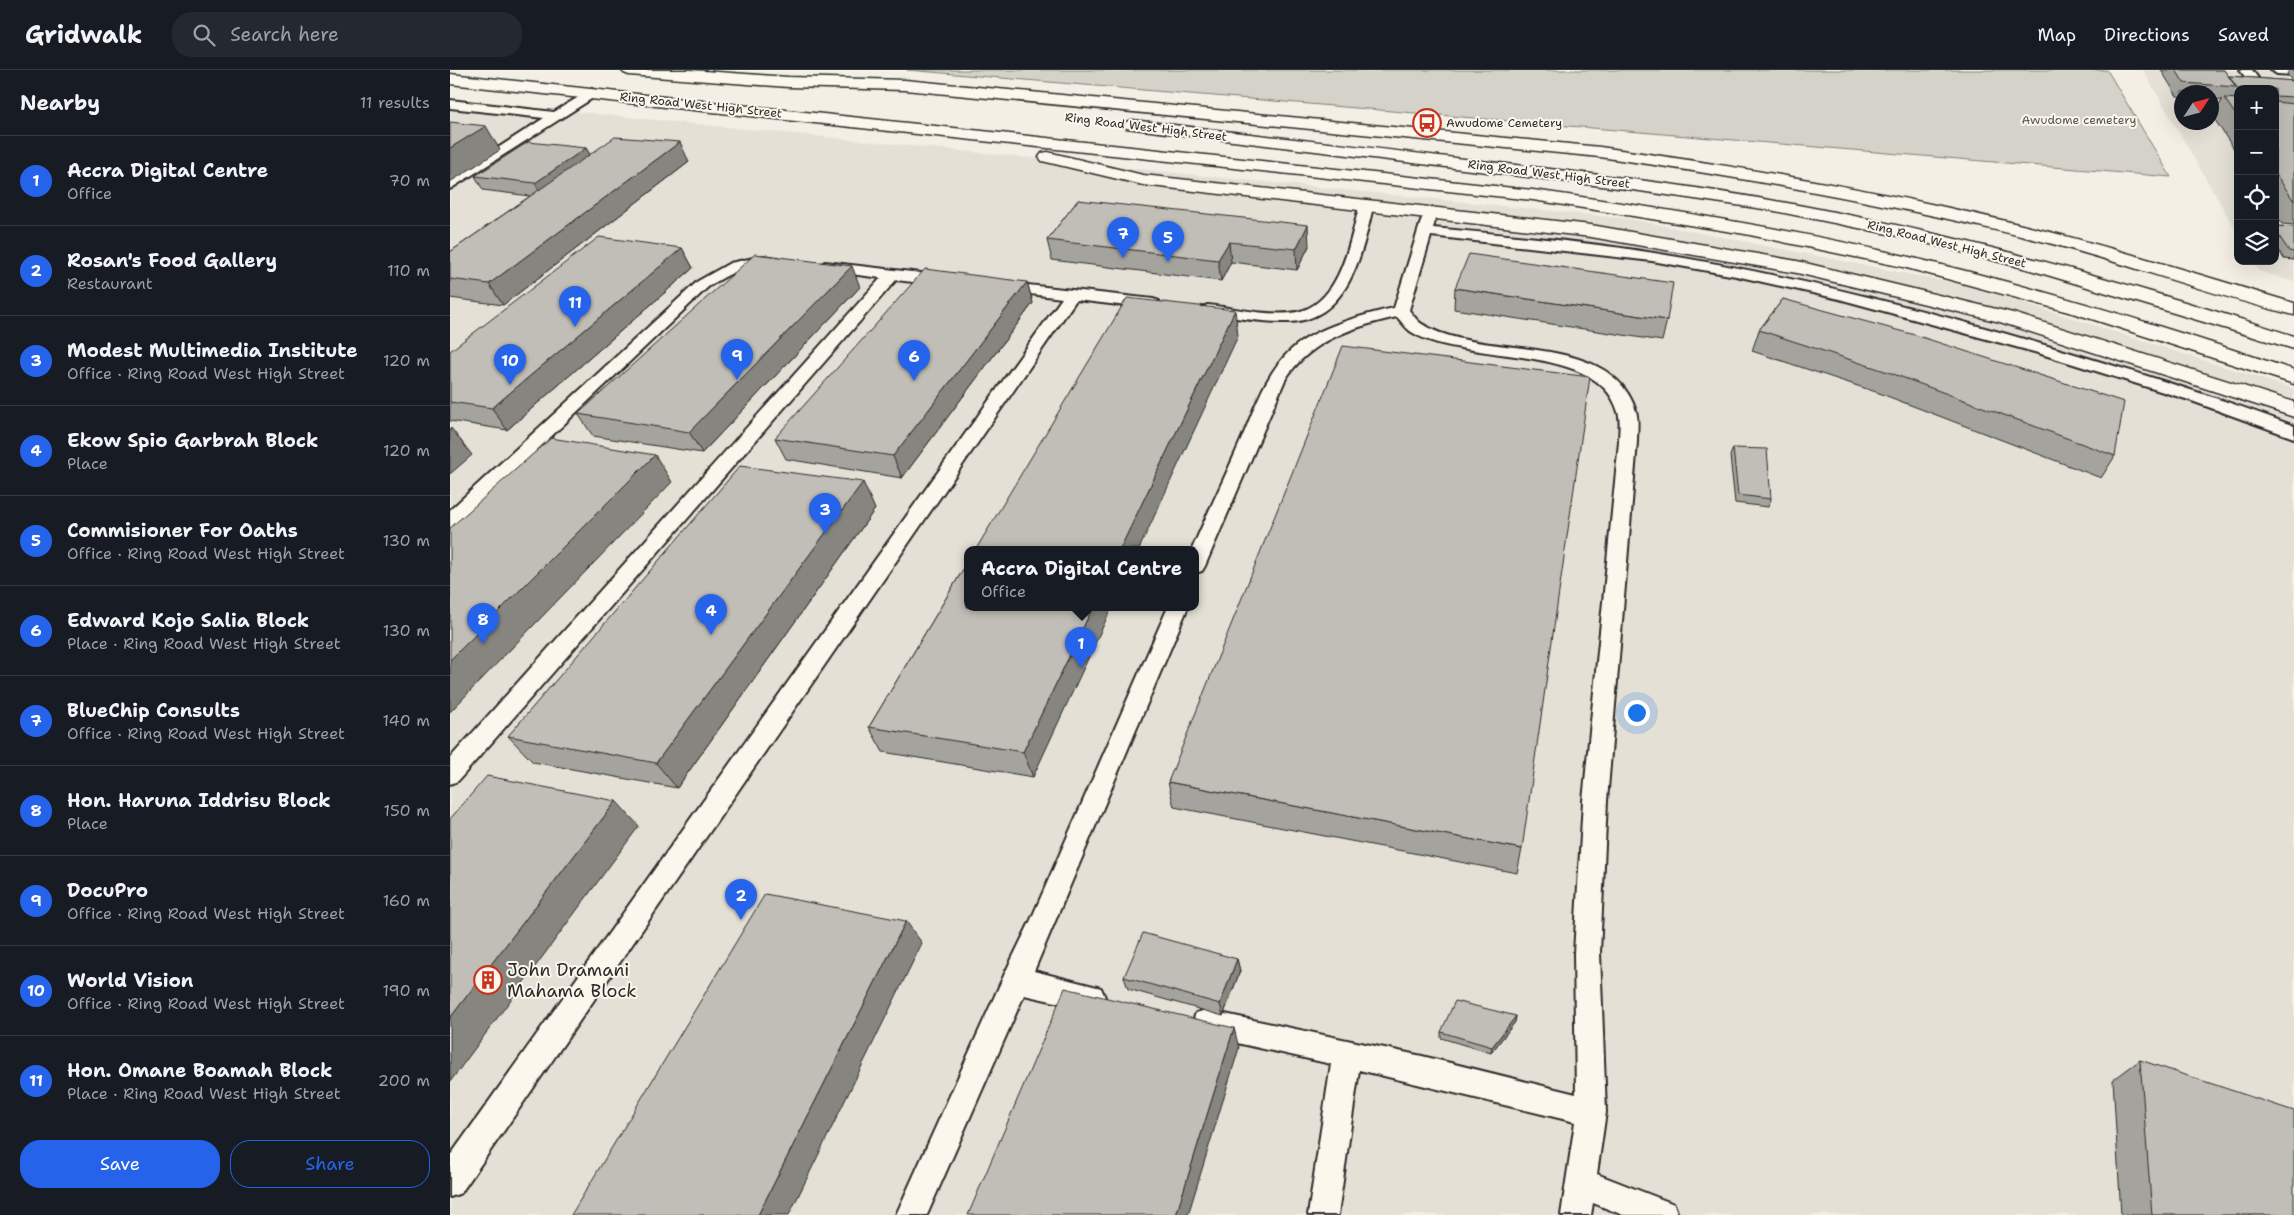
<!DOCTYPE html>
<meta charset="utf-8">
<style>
:root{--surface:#171b24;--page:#242831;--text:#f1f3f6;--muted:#9ea1a6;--line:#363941;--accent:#2563eb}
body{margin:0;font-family:"Shantell Sans",sans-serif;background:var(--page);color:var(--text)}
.controls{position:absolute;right:15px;top:15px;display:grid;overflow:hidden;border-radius:10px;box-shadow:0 5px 20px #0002}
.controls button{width:45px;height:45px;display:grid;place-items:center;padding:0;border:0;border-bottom:1px solid var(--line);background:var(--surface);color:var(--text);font:25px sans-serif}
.compass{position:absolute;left:1724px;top:15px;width:45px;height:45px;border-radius:50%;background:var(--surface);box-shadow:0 5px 20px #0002;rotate:54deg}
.you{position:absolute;left:1186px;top:642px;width:18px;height:18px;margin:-12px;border:4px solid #fff;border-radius:50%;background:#1a73e8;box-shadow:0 0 0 8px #1a73e833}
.badge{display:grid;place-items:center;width:32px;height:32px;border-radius:50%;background:var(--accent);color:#fff;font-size:16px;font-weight:700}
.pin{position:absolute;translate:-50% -41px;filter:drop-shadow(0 1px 2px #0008)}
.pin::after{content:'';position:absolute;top:26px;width:18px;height:15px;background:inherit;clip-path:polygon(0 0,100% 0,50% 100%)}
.popup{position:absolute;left:514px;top:476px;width:235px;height:65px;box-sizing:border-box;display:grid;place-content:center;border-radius:10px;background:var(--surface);filter:drop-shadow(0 1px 4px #0005);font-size:16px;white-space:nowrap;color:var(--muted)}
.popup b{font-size:19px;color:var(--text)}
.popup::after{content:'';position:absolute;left:50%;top:100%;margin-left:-10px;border:10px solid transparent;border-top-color:var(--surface)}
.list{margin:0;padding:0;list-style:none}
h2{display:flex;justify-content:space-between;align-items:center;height:65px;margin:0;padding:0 20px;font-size:21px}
h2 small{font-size:16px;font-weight:400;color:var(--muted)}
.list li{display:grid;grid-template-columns:32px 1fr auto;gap:15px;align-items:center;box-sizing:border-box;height:90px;padding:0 20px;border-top:1px solid var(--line)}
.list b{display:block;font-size:19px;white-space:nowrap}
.list p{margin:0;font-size:16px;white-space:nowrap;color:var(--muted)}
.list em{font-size:16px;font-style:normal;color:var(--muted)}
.actions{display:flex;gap:10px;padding:15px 20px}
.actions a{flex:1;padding:11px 0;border:1px solid var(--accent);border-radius:20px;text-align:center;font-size:18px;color:var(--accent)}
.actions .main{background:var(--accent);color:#fff}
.icon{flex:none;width:28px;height:28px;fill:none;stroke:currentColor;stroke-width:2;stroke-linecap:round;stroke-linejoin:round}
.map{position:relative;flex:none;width:1844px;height:1145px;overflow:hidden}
header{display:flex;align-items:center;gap:30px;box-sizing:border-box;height:70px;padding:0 25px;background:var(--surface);border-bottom:1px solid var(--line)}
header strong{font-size:24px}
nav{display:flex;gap:28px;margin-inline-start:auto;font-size:18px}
.search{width:350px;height:45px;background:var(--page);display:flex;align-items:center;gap:12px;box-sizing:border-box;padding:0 18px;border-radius:20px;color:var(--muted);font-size:19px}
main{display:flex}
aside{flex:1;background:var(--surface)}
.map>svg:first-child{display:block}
.built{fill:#e4e0d6;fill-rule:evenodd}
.green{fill:#d5d2c9;stroke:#807e7a}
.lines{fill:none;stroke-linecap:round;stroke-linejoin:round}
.lane-casing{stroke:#2b2b2b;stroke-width:4}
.primary-casing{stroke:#2b2b2b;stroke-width:3}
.lane{fill:#fbf7ec;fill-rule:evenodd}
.primary{fill:#fbf7ec;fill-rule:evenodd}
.wall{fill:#a5a39d;stroke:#2b2b2b}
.shaded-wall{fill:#86857f;stroke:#2b2b2b}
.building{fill:#c0beb6;stroke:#2b2b2b}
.labels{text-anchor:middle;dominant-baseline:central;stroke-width:4;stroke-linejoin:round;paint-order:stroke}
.far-street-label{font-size:12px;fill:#2b2b2b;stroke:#fbf7ec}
.far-park-label{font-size:12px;fill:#565552;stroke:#fbf7ec}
.far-poi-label{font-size:12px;fill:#2b2b2b;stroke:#fbf7ec;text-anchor:start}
.near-poi-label{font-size:18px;fill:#2b2b2b;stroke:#fbf7ec;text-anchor:start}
</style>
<header>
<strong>Gridwalk</strong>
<div class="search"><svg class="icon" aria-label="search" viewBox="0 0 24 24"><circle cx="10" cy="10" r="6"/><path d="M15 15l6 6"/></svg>Search here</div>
<nav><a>Map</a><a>Directions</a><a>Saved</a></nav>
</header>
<main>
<aside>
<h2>Nearby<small>11 results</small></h2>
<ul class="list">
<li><span class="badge">1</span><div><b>Accra Digital Centre</b><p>Office</p></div><em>70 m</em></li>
<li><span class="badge">2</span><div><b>Rosan's Food Gallery</b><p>Restaurant</p></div><em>110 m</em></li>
<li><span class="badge">3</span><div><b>Modest Multimedia Institute</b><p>Office · Ring Road West High Street</p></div><em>120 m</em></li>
<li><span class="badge">4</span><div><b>Ekow Spio Garbrah Block</b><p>Place</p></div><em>120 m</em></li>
<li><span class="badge">5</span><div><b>Commisioner For Oaths</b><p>Office · Ring Road West High Street</p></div><em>130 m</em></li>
<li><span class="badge">6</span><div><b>Edward Kojo Salia Block</b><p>Place · Ring Road West High Street</p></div><em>130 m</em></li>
<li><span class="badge">7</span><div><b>BlueChip Consults</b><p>Office · Ring Road West High Street</p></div><em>140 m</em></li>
<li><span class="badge">8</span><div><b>Hon. Haruna Iddrisu Block</b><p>Place</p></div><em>150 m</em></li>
<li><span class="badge">9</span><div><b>DocuPro</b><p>Office · Ring Road West High Street</p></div><em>160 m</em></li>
<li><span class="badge">10</span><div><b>World Vision</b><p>Office · Ring Road West High Street</p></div><em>190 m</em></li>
<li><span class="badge">11</span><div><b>Hon. Omane Boamah Block</b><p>Place · Ring Road West High Street</p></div><em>200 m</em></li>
</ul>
<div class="actions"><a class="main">Save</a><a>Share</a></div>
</aside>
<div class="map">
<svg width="1844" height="1145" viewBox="0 0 1844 1145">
<rect width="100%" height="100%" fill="#f3efe4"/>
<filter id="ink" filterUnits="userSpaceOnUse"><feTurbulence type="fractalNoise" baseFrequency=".02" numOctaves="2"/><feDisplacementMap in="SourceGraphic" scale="10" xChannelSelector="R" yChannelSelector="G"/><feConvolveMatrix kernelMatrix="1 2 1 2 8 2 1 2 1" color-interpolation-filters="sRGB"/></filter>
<g filter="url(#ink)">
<g class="built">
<path d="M1693 0H1844V212L1809 201 1803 191H1825V19H1788V164ZM1732 22H1762V52H1732Z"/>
<path d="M0 29 1180 149 1524 217 1844 319V1145H0ZM517 479H745V537H517Z"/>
</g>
<path class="green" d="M457 0H1657L1721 107Z"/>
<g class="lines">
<defs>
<g id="lane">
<path d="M1790 0H1802L1816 19H1804Z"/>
<path d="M1821 0H1844V5L1827 4Z"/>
<path d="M142 19 148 23 146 26 0 119V109L94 48 0 38V30L104 42Z"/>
<path d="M916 133 923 137C912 183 899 248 841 252 814 253 785 247 758 245L752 243 750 240 752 237 758 235C784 238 821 247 847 242 890 233 900 172 909 137Z"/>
<path d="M979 144 986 148 983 158C1057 165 1131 171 1204 183 1348 206 1489 243 1628 285 1701 307 1773 329 1844 356V368L1739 330 1588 283 1389 229 1286 206 1202 191 981 166 959 240C963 245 967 251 972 254 1031 292 1160 258 1186 341 1189 351 1187 362 1187 372L1157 731 1150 883 1156 1042 1147 1104 1224 1134 1228 1145H1173L1143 1133 1141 1145H1111L1125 1052 909 1000 888 1145H858L881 994 756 966 746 963 742 953 746 943 756 940 972 986 1126 1024 1124 883 1133 731 1169 372C1169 362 1171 351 1168 342 1148 270 1012 296 960 261 955 257 951 251 947 247 905 256 859 271 835 310L755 496 752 501 745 503V479H742C758 442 776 405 792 368 805 337 816 302 842 279 866 257 913 245 944 238L972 148Z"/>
<path d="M313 186 328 188 330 191C325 198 313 195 305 196 288 198 272 208 258 217L7 456 0 458V440L248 211 280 193Z"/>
<path d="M375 192 497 206 502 208 505 211 502 214 497 216 446 210 8 711 0 714V688L431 208 370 200 367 197Z"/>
<path d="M552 212 703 229 709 231 711 234 709 237 703 239 626 230 11 1123 0 1127V1086L612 228 547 220 544 217 547 214Z"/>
<path d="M718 537H738L584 901 651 918 655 927 651 936 641 940 574 925 477 1145H446L556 901 580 852Z"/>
</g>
<g id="primary">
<path d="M171 0H240L338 7 455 10 1150 77C1301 98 1452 124 1600 162 1682 183 1763 209 1844 233V245C1757 224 1674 192 1587 170 1443 134 1297 108 1150 87L455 20 338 17 179 5 174 3Z"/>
<path d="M0 4 1083 120C1208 138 1332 157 1455 186 1587 217 1716 257 1844 300V314L1626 244 1453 197 1295 164 1083 130 0 14Z"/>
<path d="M682 50C798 64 915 77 1031 91 1128 102 1224 113 1320 130 1498 161 1672 211 1844 266V279L1577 199 1453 167 1320 140 1176 119 676 58 674 55 676 52Z"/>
<path d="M598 82 693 105 1141 155 1347 191 1563 243 1844 332V347L1550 252 1347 203 1141 167 693 115 592 91 589 87 592 83Z"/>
</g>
</defs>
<use href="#lane" class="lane-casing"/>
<use href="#primary" class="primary-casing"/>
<use href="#lane" class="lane"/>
<use href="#primary" class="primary"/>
</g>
<g class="wall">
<path d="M1711 0H1774L1778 7 1779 6 1842 11 1837 4 1839 0H1844V155L1832 154 1825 143V19H1788V85L1763 47 1772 30 1762 29V22H1732V27L1727 26Z"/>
<path d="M136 78 140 85 239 92 53 235 0 228V182L80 126 33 120 25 106Z"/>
<path d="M628 130 859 176 847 200 781 192 771 211 602 190 597 170Z"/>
<path d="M1825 156 1844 157V190L1834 189 1825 175Z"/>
<path d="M232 178 243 198 57 360 0 351V281Z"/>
<path d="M577 212 583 233 452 408 336 389 325 368Z"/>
<path d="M410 217 252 383 143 366 128 344Z"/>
<path d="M1005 218 1217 250 1212 271 1004 239Z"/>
<path d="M1333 229 1665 386 1651 408 1429 323 1302 281 1309 260Z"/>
<path d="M1283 378 1321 429 1318 437 1285 433 1280 386Z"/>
<path d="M425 439 227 718 83 692 58 666Z"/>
<path d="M517 493 583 707 433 682 419 657Z"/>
<path d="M718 712 1072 779 1067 803 724 737Z"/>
<path d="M787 889 790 901 773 946 678 919 674 907Z"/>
<path d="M1066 946 1065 952 1041 983 991 968V962Z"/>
<path d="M1690 990 1844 1145H1671L1663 1010Z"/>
</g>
<g class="shaded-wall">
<path d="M36 56 50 80 0 112V78Z"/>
<path d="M230 72 239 92 53 235 39 214Z"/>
<path d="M136 78 144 92 93 128 85 113Z"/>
<path d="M858 155 859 176 847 200 846 179Z"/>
<path d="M779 172 781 192 771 211 768 190Z"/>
<path d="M232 178 243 198 57 360 42 338Z"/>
<path d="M402 196 410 217 252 383 239 362Z"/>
<path d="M577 212 583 233 452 408 443 386Z"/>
<path d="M785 240 788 266 689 479H670Z"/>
<path d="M1 358 22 385 0 404V359Z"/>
<path d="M205 385 222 412 0 642V590Z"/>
<path d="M413 412 425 439 227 718 206 693Z"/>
<path d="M643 537H662L583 707 573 682Z"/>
<path d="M166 731 189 756 0 1012V948Z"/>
<path d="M456 851 472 873 339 1145H308Z"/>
<path d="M787 889 790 901 773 946 770 934Z"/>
<path d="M1066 946 1065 952 1041 983 1042 977Z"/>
<path d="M784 958 789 978 738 1145H726Z"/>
</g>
<g class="building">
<path d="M1726 0H1774L1786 17 1734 13Z"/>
<path d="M1779 6 1844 11V27L1825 26V19H1788Z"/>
<path d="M1774 28 1788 29V48Z"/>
<path d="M1825 32 1844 34V131L1825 103Z"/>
<path d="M0 52 36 56 0 78Z"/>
<path d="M165 67 230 72 39 214 0 209V182Z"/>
<path d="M78 72 136 78 85 113 25 106Z"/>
<path d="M628 130 858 155 846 179 779 172 768 190 597 170Z"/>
<path d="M1825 156 1844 157V182L1839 181 1825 160Z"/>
<path d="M149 167 232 178 42 338 0 332V281Z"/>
<path d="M305 184 402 196 239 362 128 344Z"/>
<path d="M1019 184 1223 213 1217 250 1005 218Z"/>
<path d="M475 199 577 212 443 386 325 368Z"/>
<path d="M677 228 785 240 670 479H526Z"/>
<path d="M1333 229 1465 265 1674 332 1665 386 1438 302 1309 260Z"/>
<path d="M893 276 1140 307 1072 779 718 712Z"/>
<path d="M101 368 205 385 0 590V458Z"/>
<path d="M1283 378 1317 379 1321 429 1288 425Z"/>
<path d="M290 396 413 412 206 693 58 666Z"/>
<path d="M517 493V537H643L573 682 419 657Z"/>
<path d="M37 706 166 731 0 948V749Z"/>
<path d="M315 824 456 851 308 1145H121Z"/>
<path d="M693 863 787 889 770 934 674 907Z"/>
<path d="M615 918 784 958 726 1145H518Z"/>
<path d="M1005 931 1066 946 1042 977 991 962Z"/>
<path d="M1690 990 1844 1041V1145H1702Z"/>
</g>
</g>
<defs>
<symbol id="bus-ring" viewBox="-11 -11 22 22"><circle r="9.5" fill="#fbf7ec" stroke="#c8321e" stroke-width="1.5"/><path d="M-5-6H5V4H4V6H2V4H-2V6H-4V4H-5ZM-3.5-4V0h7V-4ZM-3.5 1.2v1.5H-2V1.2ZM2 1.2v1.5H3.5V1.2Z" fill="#c8321e"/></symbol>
<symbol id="building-ring" viewBox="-11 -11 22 22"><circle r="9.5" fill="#fbf7ec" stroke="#c8321e" stroke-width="1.5"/><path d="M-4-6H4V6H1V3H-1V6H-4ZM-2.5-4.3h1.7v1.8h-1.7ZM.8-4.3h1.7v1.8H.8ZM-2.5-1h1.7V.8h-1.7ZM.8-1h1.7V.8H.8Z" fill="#c8321e"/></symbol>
</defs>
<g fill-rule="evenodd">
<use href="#bus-ring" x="961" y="37" width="32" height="32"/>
<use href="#building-ring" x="22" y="894" width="32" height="32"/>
</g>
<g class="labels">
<g class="far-street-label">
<text transform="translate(251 35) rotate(6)">Ring Road West High Street</text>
<text transform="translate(696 57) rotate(7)">Ring Road West High Street</text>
<text transform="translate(1099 104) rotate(7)">Ring Road West High Street</text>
<text transform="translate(1497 174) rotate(14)">Ring Road West High Street</text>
</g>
<g class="far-park-label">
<text x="1629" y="50">Awudome cemetery</text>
</g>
<g class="far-poi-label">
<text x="996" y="53">Awudome Cemetery</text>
</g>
<g class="near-poi-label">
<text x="57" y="900">John Dramani<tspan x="57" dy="21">Mahama Block</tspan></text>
</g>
</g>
</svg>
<div class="controls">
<button>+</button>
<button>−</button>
<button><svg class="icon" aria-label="locate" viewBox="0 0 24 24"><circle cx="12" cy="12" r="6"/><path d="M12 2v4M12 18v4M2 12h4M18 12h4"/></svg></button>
<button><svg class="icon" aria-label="layers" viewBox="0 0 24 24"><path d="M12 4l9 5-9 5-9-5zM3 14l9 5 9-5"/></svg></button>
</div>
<svg class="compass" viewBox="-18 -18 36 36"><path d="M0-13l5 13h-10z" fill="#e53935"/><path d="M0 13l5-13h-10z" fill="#9ea1a6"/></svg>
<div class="you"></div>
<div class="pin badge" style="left:631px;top:598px">1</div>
<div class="popup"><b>Accra Digital Centre</b>Office</div>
<div class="pin badge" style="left:291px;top:850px">2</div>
<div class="pin badge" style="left:375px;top:464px">3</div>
<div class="pin badge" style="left:261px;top:565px">4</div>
<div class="pin badge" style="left:718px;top:192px">5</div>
<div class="pin badge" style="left:464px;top:311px">6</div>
<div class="pin badge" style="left:673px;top:188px">7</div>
<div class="pin badge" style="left:33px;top:574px">8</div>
<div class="pin badge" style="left:287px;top:310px">9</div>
<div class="pin badge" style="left:60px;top:315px">10</div>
<div class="pin badge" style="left:125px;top:257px">11</div>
</div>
</main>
